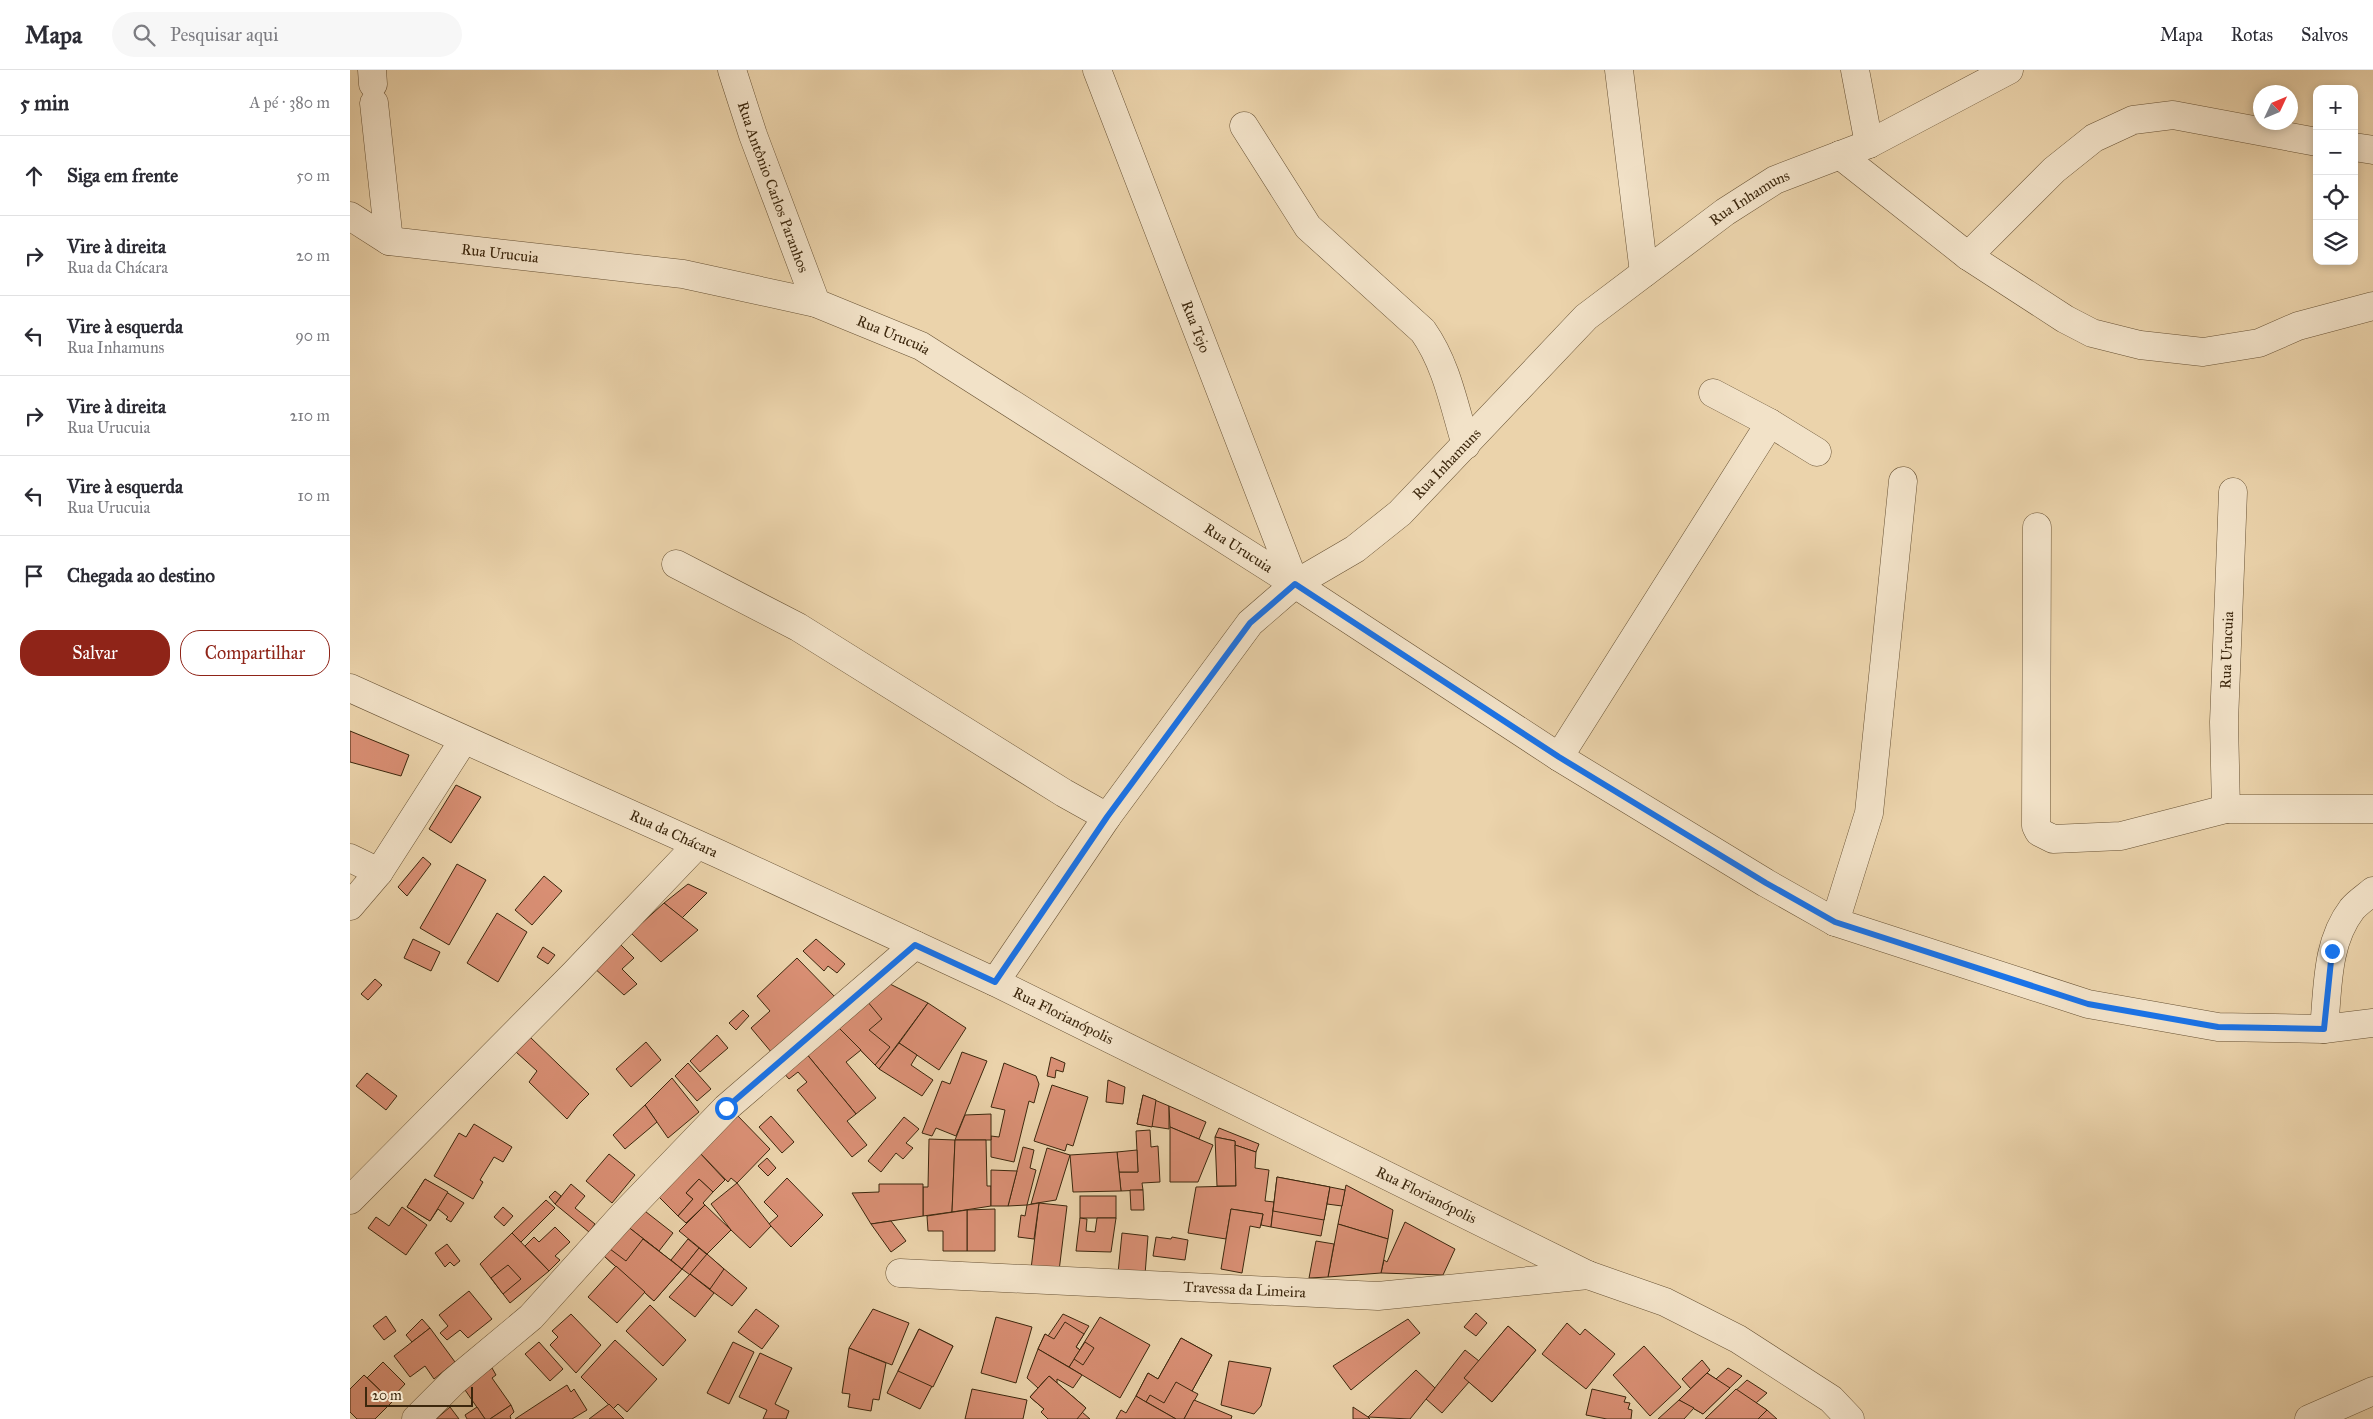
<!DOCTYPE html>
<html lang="pt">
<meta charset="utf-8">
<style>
:root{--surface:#fff;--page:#f7f7f7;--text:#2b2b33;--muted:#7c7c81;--line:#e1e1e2;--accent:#8f2418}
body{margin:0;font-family:"IM FELL Great Primer",serif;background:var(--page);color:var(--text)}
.controls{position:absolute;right:15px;top:15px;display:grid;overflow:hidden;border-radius:10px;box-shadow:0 2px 8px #0003}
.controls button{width:45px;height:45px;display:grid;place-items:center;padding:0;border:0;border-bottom:1px solid var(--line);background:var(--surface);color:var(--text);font:25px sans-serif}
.compass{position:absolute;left:1903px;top:15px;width:45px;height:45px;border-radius:50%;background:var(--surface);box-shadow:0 2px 8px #0003;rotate:46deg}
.scale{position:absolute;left:15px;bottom:12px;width:108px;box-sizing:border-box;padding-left:5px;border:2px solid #3c270d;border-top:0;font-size:14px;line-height:18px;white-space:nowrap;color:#3c270d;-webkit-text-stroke:4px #f2e2c8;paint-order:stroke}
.stop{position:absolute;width:15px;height:15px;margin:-11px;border:4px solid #1a73e8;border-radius:50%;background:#fff}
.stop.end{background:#1a73e8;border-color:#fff;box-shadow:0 1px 5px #0008}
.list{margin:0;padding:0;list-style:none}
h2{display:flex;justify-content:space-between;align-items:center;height:65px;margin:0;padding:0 20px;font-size:21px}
h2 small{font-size:16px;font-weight:400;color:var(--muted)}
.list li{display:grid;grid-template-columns:32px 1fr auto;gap:15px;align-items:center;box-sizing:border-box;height:80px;padding:0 20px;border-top:1px solid var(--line)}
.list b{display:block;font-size:19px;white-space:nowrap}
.list p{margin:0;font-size:16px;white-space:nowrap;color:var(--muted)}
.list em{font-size:16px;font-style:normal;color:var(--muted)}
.actions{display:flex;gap:10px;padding:15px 20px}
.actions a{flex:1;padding:11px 0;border:1px solid var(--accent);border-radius:20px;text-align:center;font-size:18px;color:var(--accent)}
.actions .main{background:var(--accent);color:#fff}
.icon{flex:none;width:28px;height:28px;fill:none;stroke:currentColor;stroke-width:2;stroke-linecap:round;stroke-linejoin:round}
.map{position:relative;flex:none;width:2023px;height:1349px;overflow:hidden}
header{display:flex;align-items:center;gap:30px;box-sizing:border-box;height:70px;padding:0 25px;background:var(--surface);border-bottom:1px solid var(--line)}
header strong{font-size:24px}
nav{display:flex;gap:28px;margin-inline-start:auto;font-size:18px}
.search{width:350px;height:45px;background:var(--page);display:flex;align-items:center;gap:12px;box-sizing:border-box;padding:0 18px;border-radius:28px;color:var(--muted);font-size:19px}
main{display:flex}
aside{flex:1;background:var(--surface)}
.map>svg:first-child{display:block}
.building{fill:#d98f74;stroke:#3c270d}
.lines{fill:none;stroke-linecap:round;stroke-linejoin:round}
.minor-casing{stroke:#685234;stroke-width:29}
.minor{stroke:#f2e2c8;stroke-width:28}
.route{stroke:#1a73e8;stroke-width:6}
.labels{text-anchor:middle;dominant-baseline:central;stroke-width:4;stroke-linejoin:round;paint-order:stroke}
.street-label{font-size:15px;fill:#3c270d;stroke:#f2e2c8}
</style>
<header>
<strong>Mapa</strong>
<div class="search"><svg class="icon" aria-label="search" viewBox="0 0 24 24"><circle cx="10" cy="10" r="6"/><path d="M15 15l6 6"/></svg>Pesquisar aqui</div>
<nav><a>Mapa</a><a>Rotas</a><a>Salvos</a></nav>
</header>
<main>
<aside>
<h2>5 min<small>A pé · 380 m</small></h2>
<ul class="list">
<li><svg class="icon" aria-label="ahead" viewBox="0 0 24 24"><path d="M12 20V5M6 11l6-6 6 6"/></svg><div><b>Siga em frente</b></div><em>50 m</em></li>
<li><svg class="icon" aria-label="right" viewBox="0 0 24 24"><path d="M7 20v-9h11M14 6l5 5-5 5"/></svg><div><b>Vire à direita</b><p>Rua da Chácara</p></div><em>20 m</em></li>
<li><svg class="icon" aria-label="left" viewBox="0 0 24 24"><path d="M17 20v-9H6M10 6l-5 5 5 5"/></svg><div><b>Vire à esquerda</b><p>Rua Inhamuns</p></div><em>90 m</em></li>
<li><svg class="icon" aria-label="right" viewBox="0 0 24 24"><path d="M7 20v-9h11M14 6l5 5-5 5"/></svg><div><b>Vire à direita</b><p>Rua Urucuia</p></div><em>210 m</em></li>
<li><svg class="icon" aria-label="left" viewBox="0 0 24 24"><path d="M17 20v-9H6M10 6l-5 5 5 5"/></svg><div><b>Vire à esquerda</b><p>Rua Urucuia</p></div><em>10 m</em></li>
<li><svg class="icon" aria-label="arrive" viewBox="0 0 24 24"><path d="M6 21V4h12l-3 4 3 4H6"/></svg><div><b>Chegada ao destino</b></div></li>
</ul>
<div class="actions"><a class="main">Salvar</a><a>Compartilhar</a></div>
</aside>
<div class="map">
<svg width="2023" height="1349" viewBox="0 0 2023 1349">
<rect width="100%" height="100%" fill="#ebd3ab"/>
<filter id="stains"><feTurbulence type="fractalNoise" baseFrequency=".004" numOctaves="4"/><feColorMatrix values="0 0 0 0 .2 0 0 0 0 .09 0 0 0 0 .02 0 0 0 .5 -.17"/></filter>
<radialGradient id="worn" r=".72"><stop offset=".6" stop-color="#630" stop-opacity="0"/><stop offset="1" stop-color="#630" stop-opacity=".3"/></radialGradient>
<g class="building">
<path d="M0 661 59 685 51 706 0 692Z"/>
<path d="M106 715 131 727 101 773 79 759Z"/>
<path d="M73 787 81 794 57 826 48 817Z"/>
<path d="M107 794 136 810 99 875 70 858Z"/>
<path d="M194 806 212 821 182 855 165 840Z"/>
<path d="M338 814 357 823 332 848 314 833Z"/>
<path d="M314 833 348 860 311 892 281 863Z"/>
<path d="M147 843 177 862 148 912 117 893Z"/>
<path d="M63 869 90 882 81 901 54 888Z"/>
<path d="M466 869 495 894 487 903 478 896 474 901 453 881Z"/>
<path d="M269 873 284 888 272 899 287 914 274 925 243 897Z"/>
<path d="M193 877 205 885 198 894 187 887Z"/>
<path d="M447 888 487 929 422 983 401 958 420 941 407 926Z"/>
<path d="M25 909 32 915 18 930 11 924Z"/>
<path d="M538 913 578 933 529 999 487 956Z"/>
<path d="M517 931 532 949 519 960 540 977 525 995 487 956Z"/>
<path d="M578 933 616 958 589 1000 549 973Z"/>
<path d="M393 940 399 946 386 960 379 953Z"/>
<path d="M487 956 511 980 496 992 526 1028 506 1044 455 982Z"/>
<path d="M367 965 378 978 350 1002 340 991Z"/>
<path d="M180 967 239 1024 228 1035 217 1049 179 1012 187 1001 166 982Z"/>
<path d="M296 972 311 990 281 1017 266 999Z"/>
<path d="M549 973 567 985 561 995 583 1010 572 1026 529 999Z"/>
<path d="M455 982 506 1044 497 1051 517 1075 502 1087 447 1020 457 1012 448 1002 439 1009 432 1001Z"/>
<path d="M612 982 637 991 606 1066 586 1058 582 1066 572 1063 592 1011 600 1014Z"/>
<path d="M701 987 715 993 713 1002 706 1000 705 1008 697 1006Z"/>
<path d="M338 993 361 1019 347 1031 325 1006Z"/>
<path d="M654 993 686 1006 689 1014 684 1033 679 1031 664 1092 641 1087V1066L649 1067 655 1040 641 1037Z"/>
<path d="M17 1003 47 1026 36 1040 6 1016Z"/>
<path d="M322 1008 349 1042 318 1068 295 1035Z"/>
<path d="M758 1010 775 1017 773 1034 756 1032Z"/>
<path d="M702 1015 738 1027 723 1076 717 1074 715 1081 684 1071Z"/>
<path d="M793 1025 819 1036V1059L787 1054Z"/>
<path d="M793 1025 806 1030 802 1057 787 1054Z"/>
<path d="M295 1035 307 1052 275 1079 263 1065Z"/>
<path d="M819 1036 856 1052 849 1069 820 1057Z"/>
<path d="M386 1044 420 1079 387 1113 381 1108 378 1112 348 1081Z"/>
<path d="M641 1044V1070H605L615 1045Z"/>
<path d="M421 1046 444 1072 432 1083 409 1057Z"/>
<path d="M554 1047 569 1059 556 1073 563 1078 553 1089 546 1083 531 1102 518 1091Z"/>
<path d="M124 1054 162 1077 153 1092 144 1087 130 1110 133 1112 123 1129 84 1106 109 1063 116 1067Z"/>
<path d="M820 1057 863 1075 848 1112H820Z"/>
<path d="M869 1058 909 1074 906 1082 885 1075V1071L865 1067Z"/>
<path d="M800 1060 801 1077 808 1076 810 1112 792 1113 793 1120 771 1121 769 1102H788L786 1061Z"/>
<path d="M865 1067 885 1071 886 1116H867Z"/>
<path d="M579 1069 605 1070 602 1142 573 1146V1117H578Z"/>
<path d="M605 1070H636L637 1116H641V1136L602 1142Z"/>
<path d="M885 1075 906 1082 905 1098 919 1100 915 1131 924 1132 921 1157 911 1155 913 1144 881 1139 876 1169 838 1163 846 1117 886 1116Z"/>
<path d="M673 1077 684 1080 680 1098 686 1100 677 1135 658 1136Z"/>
<path d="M697 1078 720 1085 706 1130 681 1134Z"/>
<path d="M787 1080 788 1102H769L767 1082Z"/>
<path d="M348 1081 375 1110 363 1122 349 1109 336 1123 343 1129 328 1146 307 1125Z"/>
<path d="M767 1082 771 1121 723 1122 720 1085Z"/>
<path d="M259 1084 285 1105 262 1133 236 1111Z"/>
<path d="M417 1088 426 1098 418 1106 408 1096Z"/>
<path d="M641 1100 667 1101 658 1136H641Z"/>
<path d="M927 1107 980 1117 971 1166 921 1157Z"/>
<path d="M927 1107 980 1117 974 1150 923 1141Z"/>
<path d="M437 1108 473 1145 441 1177 419 1154 428 1146 414 1132Z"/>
<path d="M75 1109 114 1133 101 1152 96 1149 98 1147 88 1139 80 1151 57 1137Z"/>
<path d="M75 1109 98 1122 80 1151 57 1137Z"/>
<path d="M349 1109 363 1122 353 1133 355 1135 336 1153 328 1146 343 1129 336 1123Z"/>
<path d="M387 1113 421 1156 400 1178 381 1160 361 1134Z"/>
<path d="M221 1114 235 1126 225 1138 245 1154 239 1162 205 1134Z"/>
<path d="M529 1114H573V1146L521 1154 502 1123 529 1122Z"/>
<path d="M996 1115 1043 1140 1038 1169 988 1154Z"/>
<path d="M980 1117 995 1120 992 1136 977 1134Z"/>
<path d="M780 1120H793L794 1140H781Z"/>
<path d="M205 1121 211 1126 205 1134 199 1127Z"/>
<rect x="730" y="1126" width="36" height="22"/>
<path d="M196 1130 205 1138 171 1172 162 1163Z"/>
<path d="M689 1133 717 1136 709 1201 681 1199Z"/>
<path d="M689 1133 684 1169 668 1167 671 1145 675 1146 677 1135Z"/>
<path d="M355 1135 381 1160 357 1184 329 1161Z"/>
<path d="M52 1137 77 1155 56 1185 18 1158 26 1147 39 1156Z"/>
<path d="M153 1137 163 1146 154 1156 144 1147Z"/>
<path d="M291 1138 323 1163 309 1181 277 1156Z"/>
<path d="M645 1139V1181H617V1140Z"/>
<path d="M881 1139 913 1144 910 1158 900 1156 892 1203 871 1199Z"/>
<path d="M617 1140V1181H593V1161H578L577 1146Z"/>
<path d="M730 1148 737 1149 736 1161 745 1162 747 1148H766L761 1182 726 1181Z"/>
<path d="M541 1151 556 1171 541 1182 521 1154Z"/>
<path d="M1055 1152 1105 1179 1093 1205 1031 1203 1034 1190 1037 1192Z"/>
<path d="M988 1154 1038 1169 1031 1203 978 1207Z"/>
<path d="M277 1156 332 1199 304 1231 254 1186Z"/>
<path d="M205 1157 220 1172 205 1186 210 1190 199 1201 175 1176 184 1167 189 1172Z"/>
<path d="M162 1163 199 1201 160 1233 130 1194Z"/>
<path d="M772 1163 798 1166 795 1205 768 1203Z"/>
<path d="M806 1167 821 1169 822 1167 838 1170 835 1190 803 1186Z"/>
<path d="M293 1169 332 1199 304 1231 254 1186 260 1179 276 1191Z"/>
<path d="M338 1169 349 1178 332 1199 321 1190Z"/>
<path d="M966 1171 984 1174 978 1207 959 1208Z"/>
<path d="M97 1174 110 1191 104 1196 100 1192 95 1197 85 1183Z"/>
<path d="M349 1178 397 1218 382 1236 332 1199Z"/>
<path d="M357 1184 374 1199 360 1219 340 1204Z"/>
<path d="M158 1195 171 1209 153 1224 141 1208Z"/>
<path d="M266 1196 295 1222 267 1253 238 1227Z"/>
<path d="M340 1204 364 1223 345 1247 319 1227Z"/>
<path d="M119 1221 142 1249 118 1268 110 1260 97 1270 90 1263 98 1256 89 1245Z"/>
<path d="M300 1235 336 1270 313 1296 276 1261Z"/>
<path d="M406 1239 429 1256 412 1279 388 1262Z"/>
<path d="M523 1239 559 1253 542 1295 499 1278Z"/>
<path d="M1126 1243 1137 1253 1126 1266 1114 1257Z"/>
<path d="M221 1244 251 1275 226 1303 200 1275 208 1267 202 1261Z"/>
<path d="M713 1244 739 1256 726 1277 730 1280 719 1297 688 1279 695 1264 698 1266Z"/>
<path d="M36 1246 46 1261 34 1270 23 1256Z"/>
<path d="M646 1247 682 1257 666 1313 631 1303Z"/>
<path d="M750 1247 800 1275 770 1328 719 1297Z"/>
<path d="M72 1249 80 1258 62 1272 56 1265Z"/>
<path d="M1058 1249 1070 1263 1001 1320 983 1296Z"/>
<path d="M715 1252 734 1264 726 1277 730 1280 719 1297 688 1279 695 1264 704 1269Z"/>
<path d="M1217 1253 1230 1265 1235 1259 1265 1284 1236 1319 1192 1284Z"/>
<path d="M1158 1256 1186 1280 1142 1332 1119 1312 1092 1343 1076 1329 1115 1280 1129 1291Z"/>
<path d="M1158 1256 1186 1280 1142 1332 1114 1308Z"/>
<path d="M80 1258 105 1292 84 1309 75 1296 60 1307 44 1286Z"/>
<path d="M569 1259 603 1276 570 1339 537 1323Z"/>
<path d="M569 1259 603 1276 583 1317 548 1301Z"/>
<path d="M831 1268 862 1285 842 1321 848 1324 834 1349H826L786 1326 798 1303 808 1309Z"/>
<path d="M831 1268 862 1285 842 1321 826 1312 814 1333 800 1325 796 1332 786 1326 798 1303 808 1309Z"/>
<path d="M265 1270 307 1309 277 1342 268 1334 263 1339 231 1307Z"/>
<path d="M189 1272 213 1299 200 1311 175 1284Z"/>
<path d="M383 1272 404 1282 379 1334 357 1323Z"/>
<path d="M735 1272 744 1278 733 1295 724 1289Z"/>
<path d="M1294 1276 1331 1317 1300 1346 1263 1305Z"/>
<path d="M499 1278 536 1293 529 1330 523 1329 521 1341 498 1337 500 1324 492 1323Z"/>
<path d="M688 1279 732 1305 723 1318 707 1309V1313L699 1306 688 1318 677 1308Z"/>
<path d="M410 1283 442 1298 425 1334 439 1341 436 1349H413L417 1340 389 1327Z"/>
<path d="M1352 1290 1360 1300 1341 1319 1332 1309Z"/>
<path d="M879 1291 921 1298 911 1336 904 1344 871 1335Z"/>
<path d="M33 1292 55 1314 40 1330 17 1308Z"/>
<path d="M142 1298 146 1305 142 1308 161 1335 140 1349H135L113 1317Z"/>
<path d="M1378 1298 1392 1306 1353 1344 1329 1330 1357 1303 1366 1309Z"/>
<path d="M1066 1300 1085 1318 1060 1349 1018 1347Z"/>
<path d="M1357 1303 1380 1318 1353 1344 1329 1330Z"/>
<path d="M14 1305 30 1320 17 1332 11 1326 0 1336V1319Z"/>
<path d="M14 1305 42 1332 25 1349H7L0 1342V1319Z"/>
<path d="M699 1306 736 1338 732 1342 740 1349H698L691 1342 694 1339 680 1327Z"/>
<path d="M699 1306 736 1338 727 1349H698L691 1342 694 1339 680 1327Z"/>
<path d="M1397 1310 1417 1323 1406 1333 1417 1340 1408 1349H1355Z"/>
<path d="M217 1315 221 1322 224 1319 237 1340 222 1349H165Z"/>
<path d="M622 1319 677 1330 673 1349H615Z"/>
<path d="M1242 1319 1276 1327 1274 1332 1280 1333 1278 1339 1282 1340 1281 1349H1257L1236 1345Z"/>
<path d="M1386 1319 1417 1340 1408 1349H1355Z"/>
<path d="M786 1326 796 1332 826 1349H766L771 1340 776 1343Z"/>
<path d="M844 1330 882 1346 881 1349H834Z"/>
<path d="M1329 1330 1344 1338 1334 1349H1308Z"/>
<path d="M259 1334 274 1349H239Z"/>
<path d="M161 1335 164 1342 160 1346 161 1349H140Z"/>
<path d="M100 1337 109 1349H86Z"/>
<path d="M127 1337 135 1349H117L115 1345Z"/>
<path d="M1003 1337 1018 1347 1020 1349H1003Z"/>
<path d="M1417 1340 1427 1349H1408Z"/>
</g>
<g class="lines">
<defs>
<g id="minor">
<path d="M22 0 23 14"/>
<path id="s1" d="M382 0 403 65 466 233"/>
<path id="s2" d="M747 0 945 514"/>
<path d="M1269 0 1294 203"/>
<path d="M1505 0 1519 74"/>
<path d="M24 33 39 171"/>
<path d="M894 56 958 157 1073 261C1097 295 1104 336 1116 375"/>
<path d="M2004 77 2023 80"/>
<path d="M1490 85 1618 186 1715 249 1742 263 1790 275 1853 282 1909 273 1948 256 2023 236"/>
<path id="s3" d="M0 146 39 171 333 204 466 233 571 276 945 514 1209 687 1416 813 1485 852 1738 934 1868 957 1974 959 2023 953"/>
<path d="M1618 186 1704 100 1744 68 1783 50 1823 45 1967 72"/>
<path d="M1363 323 1420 353 1467 382"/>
<path d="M1687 457 1686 756 1689 762 1703 769 1771 766 1876 739H2023"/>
<path d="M326 494 448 557 714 723 757 747"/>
<path id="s4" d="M0 618 369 784 645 912 1238 1205 1315 1232 1388 1269 1481 1329 1500 1349"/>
<path d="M1209 687 1420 353"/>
<path id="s5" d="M1876 739 1874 652 1883 422"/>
<path d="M0 788 29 802"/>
<path d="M0 836 29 802 113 671"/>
<path d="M1485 852 1519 743 1553 411"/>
<path id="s6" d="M645 912 757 747 900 553 945 514 1005 479 1050 443 1236 247 1375 142 1425 110 1519 74 1659 0"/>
<path d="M1974 959C1978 918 1976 873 2002 839 2008 832 2016 827 2023 821"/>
<path d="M0 1130 224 904 347 775"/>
<path id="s7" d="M550 1203 1028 1226 1238 1205"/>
<path d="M66 1349 103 1312 181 1247 273 1145 376 1038 565 875"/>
<path d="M1959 1349 2023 1321"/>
</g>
</defs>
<use href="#minor" class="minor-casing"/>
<use href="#minor" class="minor"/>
</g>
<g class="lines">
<path class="route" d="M376 1038 565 875 645 912 757 747 900 553 945 514 1209 687 1416 813 1485 852 1738 934 1868 957 1974 959 1982 881"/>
</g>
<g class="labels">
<g class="street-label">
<text stroke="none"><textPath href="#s1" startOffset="124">Rua Antônio Carlos Paranhos</textPath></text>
<text stroke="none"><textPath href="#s6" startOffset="1100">Rua Inhamuns</textPath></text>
<text stroke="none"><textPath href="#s3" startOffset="158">Rua Urucuia</textPath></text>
<text stroke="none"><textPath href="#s2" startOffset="275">Rua Tejo</textPath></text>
<text stroke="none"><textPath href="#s3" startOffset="562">Rua Urucuia</textPath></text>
<text stroke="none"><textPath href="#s6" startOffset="695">Rua Inhamuns</textPath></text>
<text stroke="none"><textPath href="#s3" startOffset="968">Rua Urucuia</textPath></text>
<text stroke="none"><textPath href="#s5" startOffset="159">Rua Urucuia</textPath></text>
<text stroke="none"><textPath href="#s4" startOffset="355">Rua da Chácara</textPath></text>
<text stroke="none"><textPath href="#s4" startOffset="785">Rua Florianópolis</textPath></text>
<text stroke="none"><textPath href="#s4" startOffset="1190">Rua Florianópolis</textPath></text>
<text stroke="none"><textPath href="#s7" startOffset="345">Travessa da Limeira</textPath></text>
</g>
</g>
<rect width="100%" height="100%" filter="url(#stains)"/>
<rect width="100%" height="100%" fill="url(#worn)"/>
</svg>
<div class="controls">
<button>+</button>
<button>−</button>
<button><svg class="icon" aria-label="locate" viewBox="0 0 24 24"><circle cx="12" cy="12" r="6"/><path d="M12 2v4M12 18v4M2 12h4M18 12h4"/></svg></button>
<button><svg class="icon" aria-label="layers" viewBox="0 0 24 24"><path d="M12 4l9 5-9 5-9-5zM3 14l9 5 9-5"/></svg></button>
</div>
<svg class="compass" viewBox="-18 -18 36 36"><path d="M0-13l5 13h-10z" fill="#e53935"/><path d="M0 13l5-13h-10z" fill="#7c7c81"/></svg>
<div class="scale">20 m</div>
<div class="stop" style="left:376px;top:1038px"></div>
<div class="stop end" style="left:1982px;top:881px"></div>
</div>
</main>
